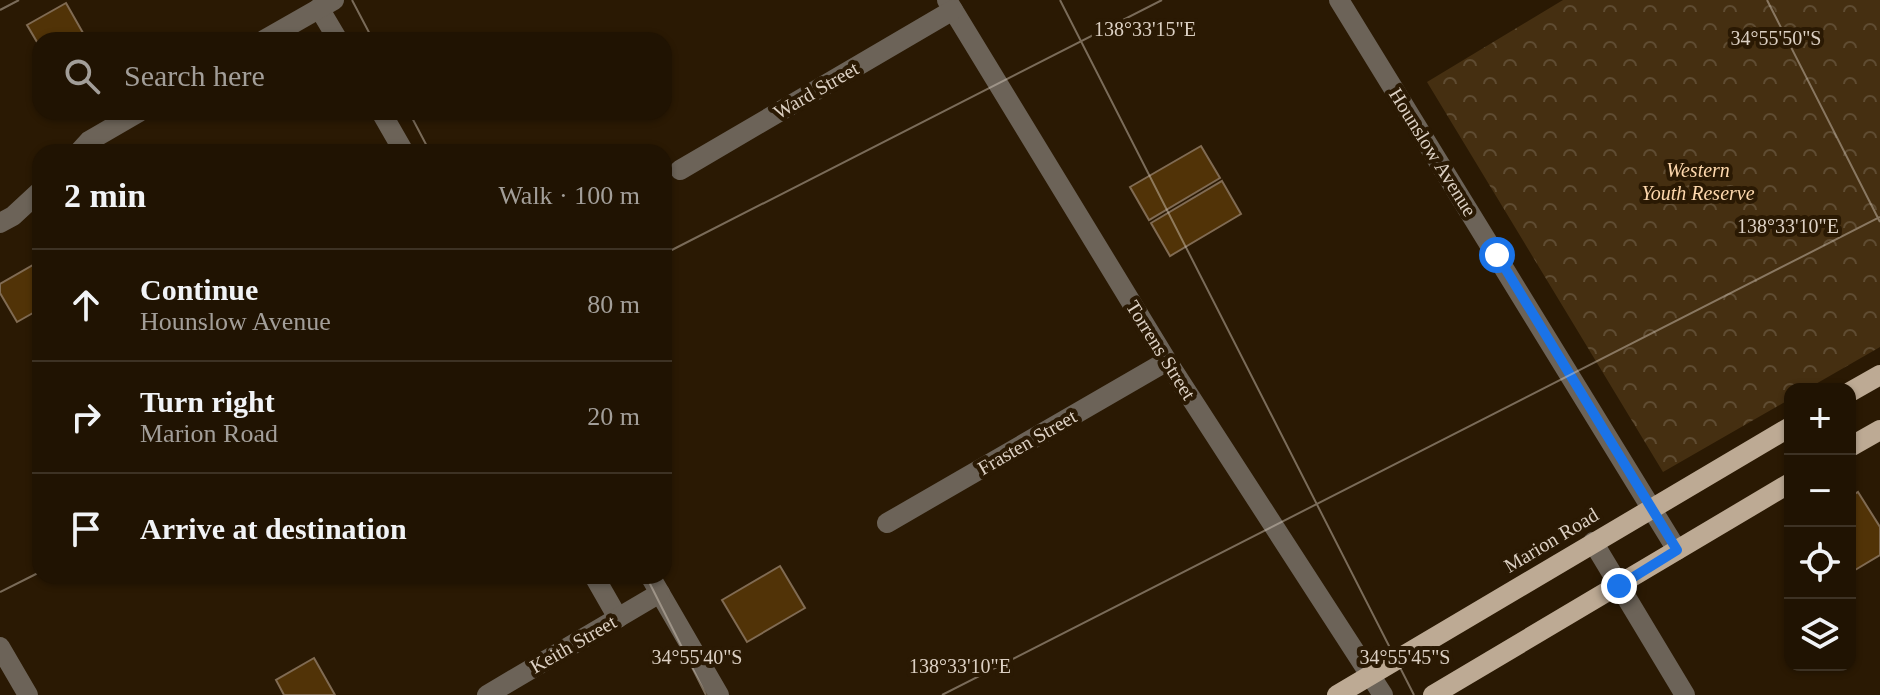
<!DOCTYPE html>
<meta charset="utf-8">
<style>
:root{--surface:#201302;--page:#2d2011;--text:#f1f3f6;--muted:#a29e99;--line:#3d3224}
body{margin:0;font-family:"Times New Roman",serif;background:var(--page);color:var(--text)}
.controls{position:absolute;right:24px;bottom:24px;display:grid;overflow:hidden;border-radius:16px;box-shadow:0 2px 6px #0004}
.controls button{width:72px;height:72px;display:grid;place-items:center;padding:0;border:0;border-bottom:2px solid var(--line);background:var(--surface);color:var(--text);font:40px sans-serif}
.stop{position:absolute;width:24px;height:24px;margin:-18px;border:6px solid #1a73e8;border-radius:50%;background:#fff}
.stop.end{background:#1a73e8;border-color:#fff;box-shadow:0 2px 8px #0008}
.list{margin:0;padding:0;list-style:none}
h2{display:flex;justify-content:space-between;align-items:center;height:104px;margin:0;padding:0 32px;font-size:34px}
h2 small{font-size:26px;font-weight:400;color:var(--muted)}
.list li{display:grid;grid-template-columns:52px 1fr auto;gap:24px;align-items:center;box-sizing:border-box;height:112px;padding:0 32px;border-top:2px solid var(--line)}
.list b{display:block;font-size:30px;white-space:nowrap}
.list p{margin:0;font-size:26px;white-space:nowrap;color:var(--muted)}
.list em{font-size:26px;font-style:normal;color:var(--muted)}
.icon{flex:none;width:44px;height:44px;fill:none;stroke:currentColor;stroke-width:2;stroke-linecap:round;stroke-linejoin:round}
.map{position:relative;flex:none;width:1880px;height:695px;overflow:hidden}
.search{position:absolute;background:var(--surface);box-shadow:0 2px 6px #0004;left:32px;top:32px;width:640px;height:88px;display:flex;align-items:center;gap:20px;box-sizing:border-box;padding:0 28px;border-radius:24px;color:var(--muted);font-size:30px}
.panel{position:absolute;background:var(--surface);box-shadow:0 2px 6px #0004;left:32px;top:144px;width:640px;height:440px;border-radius:24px}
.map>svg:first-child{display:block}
.forest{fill:url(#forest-crowns)}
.building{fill:#513307;stroke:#806b53;stroke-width:2}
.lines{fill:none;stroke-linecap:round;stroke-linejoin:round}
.minor{stroke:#6c6358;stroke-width:20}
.major{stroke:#bdaa94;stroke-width:20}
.route{stroke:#1a73e8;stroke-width:10}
.ticks{fill:none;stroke:#dcd0c3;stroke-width:2;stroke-opacity:0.45}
.labels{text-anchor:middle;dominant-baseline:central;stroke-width:8;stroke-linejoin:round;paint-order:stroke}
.street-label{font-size:20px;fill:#dcd0c3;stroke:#2a1903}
.park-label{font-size:20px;font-style:italic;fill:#fed8ad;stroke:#2a1903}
.ticks-label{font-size:20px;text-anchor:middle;fill:#dcd0c3;stroke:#2a1903;stroke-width:8;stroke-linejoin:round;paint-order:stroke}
</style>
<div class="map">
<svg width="1880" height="695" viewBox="0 0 1880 695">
<defs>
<pattern id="forest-crowns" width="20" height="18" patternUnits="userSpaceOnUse" patternTransform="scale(2)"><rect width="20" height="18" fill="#452f11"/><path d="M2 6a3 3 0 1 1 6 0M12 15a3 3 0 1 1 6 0" fill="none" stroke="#5f4c32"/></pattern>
</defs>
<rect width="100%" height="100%" fill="#2a1903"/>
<path class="forest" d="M1563 0H1880V347L1807 389H1790V399L1663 472 1427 82Z"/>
<g class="building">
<path d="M66 3 87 40H40V47L27 25Z"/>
<path d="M1201 146 1220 178 1149 220 1130 187Z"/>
<path d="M1222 181 1241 214 1170 256 1151 223Z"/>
<path d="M40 261V309L17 322 0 293V284Z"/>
<path d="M1858 492 1880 527V555L1855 570 1850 563V497Z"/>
<path d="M780 566 805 608 747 642 722 600Z"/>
<path d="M314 658 335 695H284L276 680Z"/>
</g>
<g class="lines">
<g class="minor">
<path d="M947 0 1167 361 1383 695"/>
<path d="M1339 0 1677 550"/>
<path d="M319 8 338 40"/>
<path d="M264 40 334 0"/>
<path d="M381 112 404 152"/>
<path d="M79 152 89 141 139 112"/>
<path d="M680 170 953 10"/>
<path d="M0 223 13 216 40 191"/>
<path d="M887 523 1167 361"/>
<path d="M1593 542 1685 695"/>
<path d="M594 576 618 618"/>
<path d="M650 576 719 695"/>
<path d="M0 647 28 695"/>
<path d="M487 695 660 593"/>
</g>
<g class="major">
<path d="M1850 392 1880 375"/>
<path d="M1850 447 1880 430"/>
<path d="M1337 695 1790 427"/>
<path d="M1433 695 1790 483"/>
</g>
</g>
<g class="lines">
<path class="route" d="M1497 255 1677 550 1619 586"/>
</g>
<path class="ticks" d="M352 0 373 40M1060 0 1414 695M1767 0 1880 222M0 10 19 0M409 112 430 152M664 254 1162 0M646 576 706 695M0 592 40 572M942 695 1880 217"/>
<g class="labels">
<g class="street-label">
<text transform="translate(816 90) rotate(-30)">Ward Street</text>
<text transform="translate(1433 152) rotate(58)">Hounslow Avenue</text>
<text transform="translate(1161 350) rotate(58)">Torrens Street</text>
<text transform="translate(1027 442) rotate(-30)">Frasten Street</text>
<text transform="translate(1551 540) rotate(-31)">Marion Road</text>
<text transform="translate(573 644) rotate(-30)">Keith Street</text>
</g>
<g class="park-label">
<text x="1698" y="170">Western<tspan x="1698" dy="23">Youth Reserve</tspan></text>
</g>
</g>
<g class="ticks-label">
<text x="1145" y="36">138°33'15"E</text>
<text x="1776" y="45">34°55'50"S</text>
<text x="1788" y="233">138°33'10"E</text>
<text x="697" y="664">34°55'40"S</text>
<text x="1405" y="664">34°55'45"S</text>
<text x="960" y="673">138°33'10"E</text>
</g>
</svg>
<div class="controls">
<button>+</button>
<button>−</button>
<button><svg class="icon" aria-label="locate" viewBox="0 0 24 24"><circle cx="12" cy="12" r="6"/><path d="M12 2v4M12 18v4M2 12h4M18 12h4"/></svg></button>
<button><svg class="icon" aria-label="layers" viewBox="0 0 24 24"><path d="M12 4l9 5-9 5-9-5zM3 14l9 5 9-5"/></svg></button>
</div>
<div class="stop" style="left:1497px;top:255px"></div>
<div class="stop end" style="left:1619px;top:586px"></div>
<div class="search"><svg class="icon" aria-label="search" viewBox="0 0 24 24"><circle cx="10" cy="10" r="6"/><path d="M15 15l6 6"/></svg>Search here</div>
<section class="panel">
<h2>2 min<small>Walk · 100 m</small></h2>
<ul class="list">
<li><svg class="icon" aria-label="ahead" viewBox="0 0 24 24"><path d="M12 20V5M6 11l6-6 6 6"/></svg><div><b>Continue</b><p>Hounslow Avenue</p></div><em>80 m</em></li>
<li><svg class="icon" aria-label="right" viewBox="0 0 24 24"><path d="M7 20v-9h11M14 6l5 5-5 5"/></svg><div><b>Turn right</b><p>Marion Road</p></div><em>20 m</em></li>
<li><svg class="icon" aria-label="arrive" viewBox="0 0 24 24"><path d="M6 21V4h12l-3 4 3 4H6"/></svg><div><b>Arrive at destination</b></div></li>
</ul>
</section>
</div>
